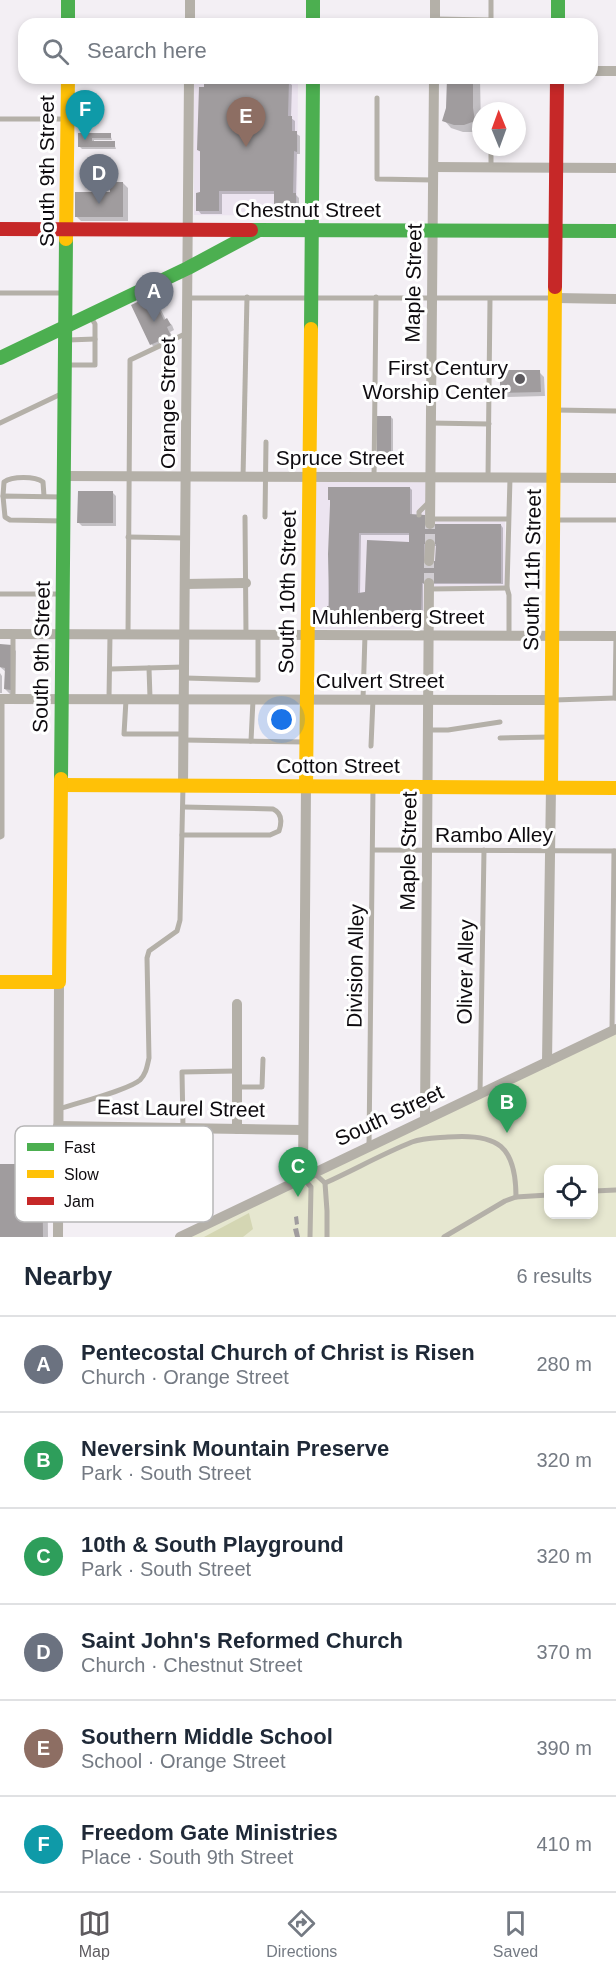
<!DOCTYPE html>
<meta charset="utf-8">
<style>
:root{--surface:#fff;--page:#f6f6f7;--text:#1f2937;--muted:#747a83;--line:#e0e1e3;--accent:#5e5b5f}
body{margin:0;font-family:Helvetica,sans-serif;background:var(--page);color:var(--text)}
.controls{position:absolute;right:18px;bottom:18px;display:grid;overflow:hidden;border-radius:12px;box-shadow:0 3px 9px #0003}
.controls button{width:54px;height:54px;display:grid;place-items:center;padding:0;border:0;border-bottom:2px solid var(--line);background:var(--surface);color:var(--text);font:30px sans-serif}
.compass{position:absolute;left:472px;top:102px;width:54px;height:54px;border-radius:50%;background:var(--surface);box-shadow:0 3px 9px #0003;rotate:359deg}
.you{position:absolute;left:282px;top:720px;width:21px;height:21px;margin:-15px;border:4px solid #fff;border-radius:50%;background:#1a73e8;box-shadow:0 0 0 9px #1a73e833}
.badge{display:grid;place-items:center;width:39px;height:39px;border-radius:50%;background:var(--accent);color:#fff;font-size:20px;font-weight:700}
.pin{position:absolute;translate:-50% -50px;filter:drop-shadow(0 2px 3px #0008)}
.pin::after{content:'';position:absolute;top:32px;width:21px;height:18px;background:inherit;clip-path:polygon(0 0,100% 0,50% 100%)}
.list{margin:0;padding:0;list-style:none}
h2{display:flex;justify-content:space-between;align-items:center;height:78px;margin:0;padding:0 24px;font-size:26px}
h2 small{font-size:20px;font-weight:400;color:var(--muted)}
.list li{display:grid;grid-template-columns:39px 1fr auto;gap:18px;align-items:center;box-sizing:border-box;height:96px;padding:0 24px;border-top:2px solid var(--line)}
.list b{display:block;font-size:22px;white-space:nowrap}
.list p{margin:0;font-size:20px;white-space:nowrap;color:var(--muted)}
.list em{font-size:20px;font-style:normal;color:var(--muted)}
.icon{flex:none;width:33px;height:33px;fill:none;stroke:currentColor;stroke-width:2;stroke-linecap:round;stroke-linejoin:round}
.map{position:relative;flex:none;width:616px;height:1237px;overflow:hidden}
.search{position:absolute;background:var(--surface);box-shadow:0 3px 9px #0003;left:18px;right:18px;top:18px;height:66px;display:flex;align-items:center;gap:15px;box-sizing:border-box;padding:0 21px;border-radius:18px;color:var(--muted);font-size:22px}
.sheet{height:654px;background:var(--surface)}
nav{display:flex;justify-content:space-around;align-items:center;box-sizing:border-box;height:84px;border-top:2px solid var(--line);background:var(--surface);font-size:16px;color:var(--muted)}
nav a{display:grid;justify-items:center;gap:3px}
nav .on{color:var(--accent)}
.map>svg:first-child{display:block}
.built{fill:#ece4f0}
.green{fill:#e6e7d0;fill-rule:evenodd}
.forest{fill:#d4d6b3}
.shadow{fill:#0003;fill-rule:evenodd}
.building{fill:#a09c9e;fill-rule:evenodd}
.lines{fill:none;stroke-linecap:round;stroke-linejoin:round}
.street-tunnel{stroke:#d1cdd2;stroke-width:10;stroke-dasharray:10 5;stroke-linecap:butt}
.lane{stroke:#b4b0a8;stroke-width:5}
.street{stroke:#b4b0a8;stroke-width:10}
.fast{stroke:#4caf50;stroke-width:14}
.slow{stroke:#ffc107;stroke-width:14}
.jam{stroke:#c62828;stroke-width:14}
.poi-dot{fill:#5e5b5f;stroke:#fff;stroke-width:2}
.labels{text-anchor:middle;dominant-baseline:central;stroke-width:6;stroke-linejoin:round;paint-order:stroke}
.street-label{font-size:21px;fill:#0e0b0f;stroke:#fff}
.poi-label{font-size:21px;fill:#0e0b0f;stroke:#fff;text-anchor:end}
.key{fill:#fff;stroke:#b7b6b7;stroke-width:1.5}
.key-label{font-size:16px;fill:#0e0b0f}
</style>
<div class="map">
<svg width="616" height="1237" viewBox="0 0 616 1237">
<rect width="100%" height="100%" fill="#f3eff4"/>
<g class="built">
<path d="M194 78H298L297 216 194 215Z"/>
<path d="M315 477H427L428 521H505V587H425V629H314Z"/>
</g>
<path class="green" d="M616 1029V1237H180ZM548 1170H594V1214H548Z"/>
<path class="forest" d="M249 1213 253 1229 243 1237H204Z"/>
<g class="shadow">
<path d="M448 78H480L481 129 473 132H463L451 128 444 120 448 108Z"/>
<path d="M288 82 292 85 291 118 295 121V133L300 136V154H297L296 195 299 198V214L279 213 276 210V194H222V214H201L198 210 202 194V153L198 150Z"/>
<path d="M80 134H110L112 140H94V143H114L116 149H82L80 147Z"/>
<path d="M123 183 128 188V221H81L76 216 111 194Z"/>
<path d="M152 297 157 302 166 320 172 325 174 330 170 332 175 341 157 349 152 345 133 306Z"/>
<path d="M539 372 544 377 545 396 507 397 502 392Z"/>
<path d="M391 417 393 419V461H380L378 459Z"/>
<path d="M410 488 412 490V515L426 525H501L503 528V584H423V617H418V621L331 620 328 618 331 501 329 499ZM361 535H411V543L366 594H360ZM426 546H437L436 562 426 564Z"/>
<path d="M113 493 116 496V526H82L79 523Z"/>
<path d="M0 646H11L16 651 15 694H10L5 689 6 672 0 667Z"/>
<path d="M0 673 2 676V693H0Z"/>
<path d="M42 1141 47 1146 48 1237H0V1166H31L35 1151Z"/>
</g>
<g class="building">
<path d="M447 78H473V108L475 121 464 125H454L442 121 446 108Z"/>
<path d="M204 80H289L288 116H292V131H297V152L294 151 293 193H296V211L274 210V191H219V211H196V193L200 192V151L197 150 199 87H204Z"/>
<path d="M78 133H111V138H92V141H115V147H78Z"/>
<path d="M110 182H123V217H75V192H110Z"/>
<path d="M152 295 164 320 167 318 171 325 167 327 171 336 150 345 131 305Z"/>
<path d="M500 370H540L541 392 500 393Z"/>
<rect x="377" y="416" width="14" height="44"/>
<path d="M328 487H410V514L425 515V524H501V583H422L421 615H417V619L355 620 354 618H327V606H329V601L328 554 330 505V500H328ZM359 533H409V542L367 540 365 592 358 593ZM424 544H436L435 561 424 562Z"/>
<path d="M78 491H113V523H77Z"/>
<path d="M0 644 12 645 11 690 4 689 5 668 0 667Z"/>
<path d="M42 1139 43 1237H0V1164H30L29 1150H33V1140Z"/>
<path d="M298 1216 299 1224 295 1225 294 1217Z"/>
<path d="M298 1228 300 1237H295L293 1229Z"/>
</g>
<g class="lines">
<g class="street-tunnel">
<path d="M430 544V524"/>
<path d="M429 583V561"/>
</g>
<g class="lane">
<path d="M435 19 491 20V0"/>
<path d="M377 98V179L433 180"/>
<path d="M0 119H67"/>
<path d="M491 167V147"/>
<path d="M0 293H65"/>
<path d="M187 298H554"/>
<path d="M68 340 95 339"/>
<path d="M67 365H95V324L90 316"/>
<path d="M555 410 616 411"/>
<path d="M0 423 61 394"/>
<path d="M430 423 489 424"/>
<path d="M243 477 247 297"/>
<path d="M374 477 376 297"/>
<path d="M488 477 490 299"/>
<path d="M3 496 4 482C12 476 35 476 43 482L44 496"/>
<path d="M62 497 3 496 5 517 10 520 63 521"/>
<path d="M419 515V512L429 502"/>
<path d="M245 517 246 635"/>
<path d="M265 517 266 442"/>
<path d="M430 519H507"/>
<path d="M555 520H616"/>
<path d="M128 537 185 538"/>
<path d="M429 589 507 588"/>
<path d="M0 594H61"/>
<path d="M128 635 130 360 187 333"/>
<path d="M509 636V595L507 588 510 478"/>
<path d="M149 668 150 698"/>
<path d="M110 669 184 667"/>
<path d="M185 678 258 680V635"/>
<path d="M109 698 110 635"/>
<path d="M615 698 616 636"/>
<path d="M13 699V635"/>
<path d="M363 699 365 635"/>
<path d="M126 700 124 734H183"/>
<path d="M554 700 616 698"/>
<path d="M429 730H448L500 722"/>
<path d="M500 738 550 737"/>
<path d="M184 740 305 742"/>
<path d="M251 741 253 700"/>
<path d="M371 746 373 699"/>
<path d="M182 835H270L279 831C282 822 282 813 273 809L183 807"/>
<path d="M0 837 2 836V699"/>
<path d="M373 850 616 851"/>
<path d="M612 1031 614 851"/>
<path d="M236 1087H262L263 1059"/>
<path d="M480 1094 484 850"/>
<path d="M59 1109C76 1103 129 1090 140 1080 146 1074 147 1067 149 1058L147 958 149 951 177 931 180 920 183 786"/>
<path d="M183 1127 182 1072 236 1071"/>
<path d="M369 1146 373 788"/>
<path d="M314 1173 325 1183C354 1170 382 1154 412 1142 423 1138 437 1138 448 1137 498 1133 516 1146 516 1197"/>
<path d="M303 1178 311 1187 310 1237"/>
<path d="M325 1183 327 1211V1237"/>
<path d="M594 1191 616 1190"/>
<path d="M444 1237 505 1201 516 1197 548 1195"/>
</g>
<g class="street">
<path d="M190 24V0"/>
<path d="M435 24V0"/>
<path d="M592 71H616"/>
<path d="M434 167 616 168"/>
<path d="M556 298 616 299"/>
<path d="M64 476 616 478"/>
<path d="M430 524 434 78"/>
<path d="M429 561 430 544"/>
<path d="M185 584 246 583"/>
<path d="M0 634 616 636"/>
<path d="M0 699 552 700"/>
<path d="M183 786 189 78"/>
<path d="M237 1004V1129"/>
<path d="M547 1062 551 787"/>
<path d="M425 1120 429 583"/>
<path d="M58 1126 303 1130"/>
<path d="M303 1178 306 786"/>
<path d="M58 1237 59 982"/>
<path d="M180 1237 616 1029"/>
</g>
<g class="fast">
<path d="M68 0V24"/>
<path d="M313 0V24"/>
<path d="M558 0V24"/>
<path d="M251 230 616 231"/>
<path d="M311 329 313 78"/>
<path d="M0 358 188 268 257 231"/>
<path d="M61 779 66 239"/>
</g>
<g class="slow">
<path d="M66 239 68 78"/>
<path d="M61 785 616 788"/>
<path d="M306 786 311 329"/>
<path d="M551 787 555 287"/>
<path d="M0 982H59L61 779"/>
</g>
<g class="jam">
<path d="M0 229 251 230"/>
<path d="M555 287 557 78"/>
</g>
</g>
<circle class="poi-dot" cx="520" cy="379" r="6"/>
<g class="labels">
<g class="street-label">
<text transform="translate(46 171) rotate(-90)">South 9th Street</text>
<text x="308" y="209">Chestnut Street</text>
<text transform="translate(413 283) rotate(-89)">Maple Street</text>
<text transform="translate(167 403) rotate(-90)">Orange Street</text>
<text x="340" y="457">Spruce Street</text>
<text transform="translate(532 570) rotate(-89)">South 11th Street</text>
<text transform="translate(287 592) rotate(-89)">South 10th Street</text>
<text x="398" y="616">Muhlenberg Street</text>
<text transform="translate(41 657) rotate(-89)">South 9th Street</text>
<text x="380" y="680">Culvert Street</text>
<text x="338" y="765">Cotton Street</text>
<text x="494" y="834">Rambo Alley</text>
<text transform="translate(408 851) rotate(-89)">Maple Street</text>
<text transform="translate(355 966) rotate(-89)">Division Alley</text>
<text transform="translate(465 972) rotate(-89)">Oliver Alley</text>
<text transform="translate(181 1108) rotate(1)">East Laurel Street</text>
<text transform="translate(389 1115) rotate(-25)">South Street</text>
</g>
<g class="poi-label">
<text x="508" y="367">First Century<tspan x="508" dy="24">Worship Center</tspan></text>
</g>
</g>
<rect x="15" y="1126" width="198" height="96" rx="9" class="key"/>
<rect x="27" y="1143" width="27" height="8" fill="#4caf50"/>
<rect x="27" y="1170" width="27" height="8" fill="#ffc107"/>
<rect x="27" y="1197" width="27" height="8" fill="#c62828"/>
<g class="key-label">
<text x="64" y="1153">Fast</text>
<text x="64" y="1180">Slow</text>
<text x="64" y="1207">Jam</text>
</g>
</svg>
<div class="controls">
<button><svg class="icon" aria-label="locate" viewBox="0 0 24 24"><circle cx="12" cy="12" r="6"/><path d="M12 2v4M12 18v4M2 12h4M18 12h4"/></svg></button>
</div>
<svg class="compass" viewBox="-18 -18 36 36"><path d="M0-13l5 13h-10z" fill="#e53935"/><path d="M0 13l5-13h-10z" fill="#747a83"/></svg>
<div class="you"></div>
<div class="pin badge" style="left:154px;top:322px;background:#6b7280">A</div>
<div class="pin badge" style="left:507px;top:1133px;background:#2e9e5b">B</div>
<div class="pin badge" style="left:298px;top:1197px;background:#2e9e5b">C</div>
<div class="pin badge" style="left:99px;top:204px;background:#6b7280">D</div>
<div class="pin badge" style="left:246px;top:147px;background:#8d6e63">E</div>
<div class="pin badge" style="left:85px;top:140px;background:#0f9aa8">F</div>
<div class="search"><svg class="icon" aria-label="search" viewBox="0 0 24 24"><circle cx="10" cy="10" r="6"/><path d="M15 15l6 6"/></svg>Search here</div>
</div>
<section class="sheet">
<h2>Nearby<small>6 results</small></h2>
<ul class="list">
<li><span class="badge" style="background:#6b7280">A</span><div><b>Pentecostal Church of Christ is Risen</b><p>Church · Orange Street</p></div><em>280 m</em></li>
<li><span class="badge" style="background:#2e9e5b">B</span><div><b>Neversink Mountain Preserve</b><p>Park · South Street</p></div><em>320 m</em></li>
<li><span class="badge" style="background:#2e9e5b">C</span><div><b>10th &amp; South Playground</b><p>Park · South Street</p></div><em>320 m</em></li>
<li><span class="badge" style="background:#6b7280">D</span><div><b>Saint John's Reformed Church</b><p>Church · Chestnut Street</p></div><em>370 m</em></li>
<li><span class="badge" style="background:#8d6e63">E</span><div><b>Southern Middle School</b><p>School · Orange Street</p></div><em>390 m</em></li>
<li><span class="badge" style="background:#0f9aa8">F</span><div><b>Freedom Gate Ministries</b><p>Place · South 9th Street</p></div><em>410 m</em></li>
</ul>
</section>
<nav>
<a class="on"><svg class="icon" aria-label="map" viewBox="0 0 24 24"><path d="M3 6l6-2 6 2 6-2v14l-6 2-6-2-6 2zM9 4v14M15 6v14"/></svg>Map</a>
<a><svg class="icon" aria-label="directions" viewBox="0 0 24 24"><path d="M12 3l9 9-9 9-9-9zM9 14v-3h6M13 9l2 2-2 2"/></svg>Directions</a>
<a><svg class="icon" aria-label="saved" viewBox="0 0 24 24"><path d="M7 4h10v16l-5-4-5 4z"/></svg>Saved</a>
</nav>
